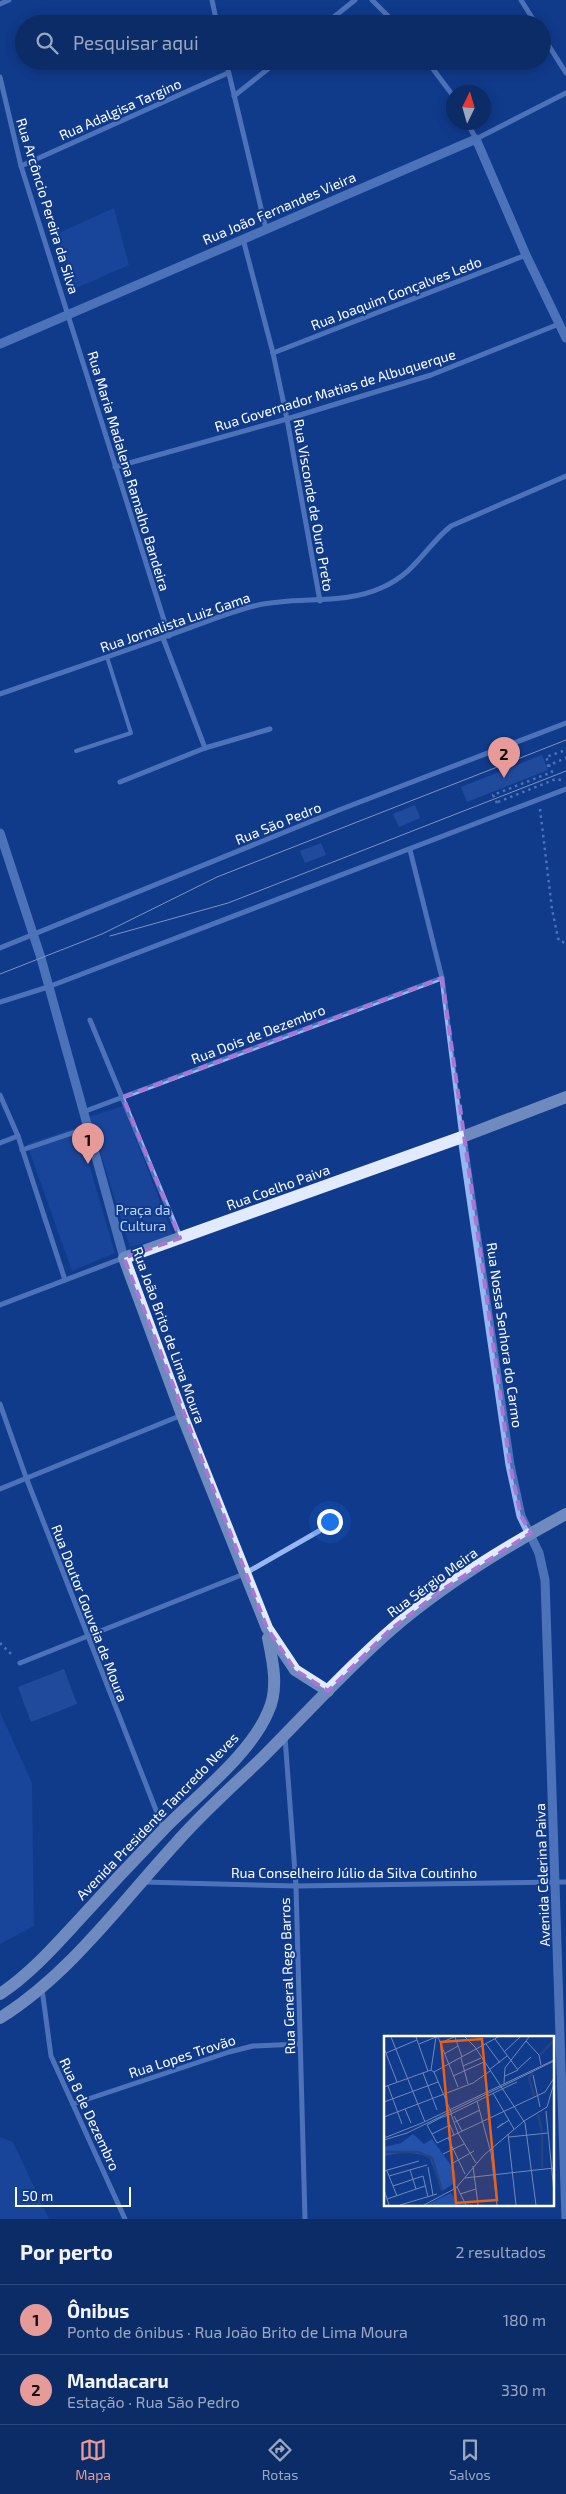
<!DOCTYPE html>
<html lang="pt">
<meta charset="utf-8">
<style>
:root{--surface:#0c2c68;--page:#15346e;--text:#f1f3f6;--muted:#9aa7c0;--line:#2c487c;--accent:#e69b98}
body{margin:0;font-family:"Exo 2",sans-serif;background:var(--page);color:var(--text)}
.compass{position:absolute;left:446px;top:85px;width:45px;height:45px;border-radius:50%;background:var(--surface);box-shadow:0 2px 12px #0003;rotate:5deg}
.scale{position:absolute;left:15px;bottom:12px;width:116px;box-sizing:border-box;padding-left:5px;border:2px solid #fff;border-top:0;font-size:14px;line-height:18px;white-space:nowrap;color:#fff;-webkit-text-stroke:4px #103a8b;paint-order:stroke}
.you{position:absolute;left:329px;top:1521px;width:18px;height:18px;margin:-12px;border:4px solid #fff;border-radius:50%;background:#1a73e8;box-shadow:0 0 0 8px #1a73e833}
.badge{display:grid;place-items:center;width:32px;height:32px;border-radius:50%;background:var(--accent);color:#111;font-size:16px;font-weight:700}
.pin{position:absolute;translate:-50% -41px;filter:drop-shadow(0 1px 2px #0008)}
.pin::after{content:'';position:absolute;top:26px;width:18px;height:15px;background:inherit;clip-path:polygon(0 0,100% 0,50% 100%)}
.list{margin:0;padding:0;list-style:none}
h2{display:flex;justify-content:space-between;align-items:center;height:65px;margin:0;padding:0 20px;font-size:21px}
h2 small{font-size:16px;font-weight:400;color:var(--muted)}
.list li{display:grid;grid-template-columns:32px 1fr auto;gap:15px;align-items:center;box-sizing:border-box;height:70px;padding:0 20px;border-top:1px solid var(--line)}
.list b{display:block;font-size:19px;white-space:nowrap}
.list p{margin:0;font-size:16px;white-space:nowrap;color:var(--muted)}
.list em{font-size:16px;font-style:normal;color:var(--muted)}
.icon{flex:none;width:28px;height:28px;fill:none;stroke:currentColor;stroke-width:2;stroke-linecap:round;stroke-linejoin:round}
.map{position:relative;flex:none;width:566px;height:2219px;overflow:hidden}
.search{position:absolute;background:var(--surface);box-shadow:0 2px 12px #0003;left:15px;right:15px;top:15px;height:55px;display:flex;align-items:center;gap:12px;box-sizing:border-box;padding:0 18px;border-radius:28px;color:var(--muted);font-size:19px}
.sheet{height:205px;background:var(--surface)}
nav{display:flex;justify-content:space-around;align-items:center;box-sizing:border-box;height:70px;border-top:1px solid var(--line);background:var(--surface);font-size:14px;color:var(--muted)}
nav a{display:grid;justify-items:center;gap:2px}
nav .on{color:var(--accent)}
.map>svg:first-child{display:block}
.green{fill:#2252aa}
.building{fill:#3461b3}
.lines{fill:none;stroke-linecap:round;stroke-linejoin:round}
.path{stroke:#96b7f2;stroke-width:2.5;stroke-dasharray:2.5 4;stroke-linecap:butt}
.service{stroke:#96b7f2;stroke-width:4}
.minor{stroke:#96b7f2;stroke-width:5}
.tertiary{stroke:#96b7f2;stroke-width:9}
.primary{stroke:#e1eaff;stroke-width:12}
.tram{stroke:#fff;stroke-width:1}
.path-bridge{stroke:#96b7f2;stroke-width:2.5;stroke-dasharray:2.5 4;stroke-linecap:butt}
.marked{fill:none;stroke:#a976d5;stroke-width:4;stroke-dasharray:10 6;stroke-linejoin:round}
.labels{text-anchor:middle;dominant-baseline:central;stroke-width:4;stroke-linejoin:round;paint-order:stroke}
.street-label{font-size:14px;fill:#fff;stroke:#103a8b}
.park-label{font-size:14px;fill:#bdd4fd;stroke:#103a8b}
.inset-river{fill:none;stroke:#254481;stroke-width:2.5}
.inset-road{fill:none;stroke:#7089b9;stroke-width:1}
.view{fill:#e96118;fill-opacity:0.15;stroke:#e96118;stroke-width:2.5}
.inset-edge{fill:none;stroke:#fff;stroke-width:2.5}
</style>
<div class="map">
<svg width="566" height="2219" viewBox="0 0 566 2219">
<rect width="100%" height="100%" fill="#103a8b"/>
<g class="green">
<path d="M114 208 129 265 72 290 54 235Z"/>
<path d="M123 1106 173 1235 130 1247 89 1117Z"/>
<path d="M78 1127 115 1253 72 1271 27 1144Z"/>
<path d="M0 1712 32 1783 34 1926 0 1944Z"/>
<path d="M0 2137 13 2142 49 2219H0Z"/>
</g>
<g class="building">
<path d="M542 755 548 770 467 802 461 787Z"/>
<path d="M415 805 420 818 399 827 393 814Z"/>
<path d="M321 843 326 855 305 863 300 851Z"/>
<path d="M64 1669 77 1704 31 1722 18 1687Z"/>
</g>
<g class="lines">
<g class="path">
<path d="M547 766 566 758"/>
<path d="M498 802 556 779 561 780"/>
<path d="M540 809 552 909 558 938 559 941 566 943"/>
<path d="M0 1643 13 1656"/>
</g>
<path class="service" d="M76 751 131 733 107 657"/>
<g class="minor">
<path d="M212 0 217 24"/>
<path d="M372 0 396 24"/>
<path d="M521 0 536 24"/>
<path d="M0 4 9 0"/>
<path d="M325 24 355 0"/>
<path d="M542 35 566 73"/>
<path d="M226 61 266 229"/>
<path d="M427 61 454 97"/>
<path d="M0 77 21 166 169 636"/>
<path d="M234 96 278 61"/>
<path d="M467 122 476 139 566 93"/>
<path d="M21 166 228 73"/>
<path d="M243 239 273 353 287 419 320 601"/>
<path d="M273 353 526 255"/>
<path d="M115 467 287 419 431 375 559 324"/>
<path d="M163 638 205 748"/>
<path d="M0 694C54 675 108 657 161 638 192 628 222 614 254 606 296 595 341 606 381 588 417 572 424 548 451 526L566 476"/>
<path d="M120 782 205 748 270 729"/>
<path d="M410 850 442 978 462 1137"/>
<path d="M0 948 339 810 566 723"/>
<path d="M0 1002 48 987 566 789"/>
<path d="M90 1020 180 1237"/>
<path d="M0 1095 18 1136 65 1280"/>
<path d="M83 1112 442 978"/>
<path d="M0 1143 18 1136"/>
<path d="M22 1150 87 1128"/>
<path d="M0 1305 123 1258"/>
<path d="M0 1404 27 1480 163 1828"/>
<path d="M0 1489 182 1415"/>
<path d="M20 1663 244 1574 319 1531"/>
<path d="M285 1737 296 1886 305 2219"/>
<path d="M144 1882 296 1886 566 1882"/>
<path d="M42 1989 51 2056 125 2219"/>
<path d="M73 2104 229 2052 253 2046 300 2044"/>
</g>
<g class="tertiary">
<path d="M0 344 476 139 526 255 566 338"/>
<path d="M0 833 41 958 124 1258"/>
<path d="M462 1137 510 1465 521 1516 539 1553 545 1580 566 2219"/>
</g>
<g class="primary">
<path d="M328 1691 295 1670 267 1628 182 1415 124 1258 462 1137 566 1097"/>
<path d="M0 1994C29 1975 54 1947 77 1922 105 1891 134 1860 163 1830 195 1797 250 1755 268 1712 279 1689 273 1662 268 1638"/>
<path d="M0 2018C70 1974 121 1903 176 1843 203 1812 234 1785 263 1757 305 1715 346 1669 391 1630 444 1584 505 1547 566 1514"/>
</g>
<g class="tram">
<path d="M110 936 228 903 566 771"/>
<path d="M0 974 102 934 217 877 566 740"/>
</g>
<path class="path-bridge" d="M497 803 493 795 552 772 546 757 566 750"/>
</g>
<path d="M0 0H566V2219H0ZM442 978 510 1465 521 1516 531 1533 442 1590 390 1630 328 1691 295 1670 267 1628 124 1258 180 1238 123 1097Z" fill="#103a8b" fill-opacity=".55" fill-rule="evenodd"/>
<path class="marked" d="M442 978 510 1465 521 1516 531 1533 442 1590 390 1630 328 1691 295 1670 267 1628 124 1258 180 1238 123 1097Z"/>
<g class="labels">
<g class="street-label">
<text transform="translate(120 109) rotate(-24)">Rua Adalgisa Targino</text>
<text transform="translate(48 206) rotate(73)">Rua Arcôncio Pereira da Silva</text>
<text transform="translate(279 208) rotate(-23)">Rua João Fernandes Vieira</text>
<text transform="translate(396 293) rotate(-21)">Rua Joaquim Gonçalves Ledo</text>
<text transform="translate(335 390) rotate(-17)">Rua Governador Matias de Albuquerque</text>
<text transform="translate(129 471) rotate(73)">Rua Maria Madalena Ramalho Bandeira</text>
<text transform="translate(314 505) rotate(80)">Rua Visconde de Ouro Preto</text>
<text transform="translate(175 622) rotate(-19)">Rua Jornalista Luiz Gama</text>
<text transform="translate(278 823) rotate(-22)">Rua São Pedro</text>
<text transform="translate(258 1034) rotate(-21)">Rua Dois de Dezembro</text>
<text transform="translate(278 1187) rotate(-20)">Rua Coelho Paiva</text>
<text transform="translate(169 1335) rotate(70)">Rua João Brito de Lima Moura</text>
<text transform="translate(505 1335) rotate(82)">Rua Nossa Senhora do Carmo</text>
<text transform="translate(432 1582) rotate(-36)">Rua Sérgio Meira</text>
<text transform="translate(90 1613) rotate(69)">Rua Doutor Gouveia de Moura</text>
<text transform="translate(157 1816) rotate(-46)">Avenida Presidente Tancredo Neves</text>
<text x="354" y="1872">Rua Conselheiro Júlio da Silva Coutinho</text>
<text transform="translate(542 1875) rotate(-92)">Avenida Celerina Paiva</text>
<text transform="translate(287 1976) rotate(-92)">Rua General Rego Barros</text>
<text transform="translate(182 2056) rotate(-18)">Rua Lopes Trovão</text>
<text transform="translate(90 2114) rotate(65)">Rua 8 de Dezembro</text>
</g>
<g class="park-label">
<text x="143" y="1209">Praça da<tspan x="143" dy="16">Cultura</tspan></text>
</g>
</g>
<g transform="translate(384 2036)">
<rect width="170" height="170" fill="#103a8b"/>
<path d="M29 98 40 108 48 103 71 135 72 146 58 155 45 120 21 116 0 120V111L17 107ZM67 157 75 167 73 169H42Z" fill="#2252aa"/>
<path class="inset-river" d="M156 19 170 4M149 36 145 41 150 60M154 78 158 96M0 116H34L48 122 58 155M158 132V99"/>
<path class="inset-road" d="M7 1 41 86M32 1 44 35M54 1 74 51M71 1 78 21M81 1 91 11 141 87 152 169M111 3 134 34 121 40M142 5 155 19 157 29M56 7 70 1M35 8 52 1M102 8 116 27M0 12 13 46M120 16 136 1M2 17 33 4M60 18 74 10M77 22 84 48M79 30 97 22M134 33 147 21M47 34 50 36 67 76V78L74 97 53 107 43 89 56 82 67 78 118 53M47 34 52 1M105 34 123 20M50 36 114 1M39 37 53 74M149 39 156 71M69 40 100 26M120 47 121 32 145 1M4 50 18 88M0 51 47 34M118 53 133 46M109 57 130 93M93 65 107 117 113 169M0 66 54 46M21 73 27 87M162 75 170 156M70 80 78 95M0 81 89 47 106 35M64 84 70 99M71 86 96 74M119 87 113 92 125 84M48 98 66 89M124 98 132 169M125 101 164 97M0 102 38 87 170 24M64 102 81 138M0 104 23 97 170 25M59 118 80 108M69 127 90 115M92 127 74 97 161 56 170 42M89 130 94 169M44 131 49 159M26 134 32 153M0 135 35 125M3 135 13 160M5 140 43 129M81 142 170 132M9 150 39 140 44 161M73 151 82 169M0 154 5 169M76 158 92 153M3 163 41 150M16 169 53 158M40 169 72 152 100 119 140 85 163 71 170 47"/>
<path class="view" d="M98 3 113 164 72 167 57 6Z"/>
<rect width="170" height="170" class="inset-edge"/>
</g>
</svg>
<svg class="compass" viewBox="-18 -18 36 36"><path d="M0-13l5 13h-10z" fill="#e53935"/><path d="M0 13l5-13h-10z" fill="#9aa7c0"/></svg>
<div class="scale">50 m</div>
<div class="you"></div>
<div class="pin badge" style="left:88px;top:1164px">1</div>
<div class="pin badge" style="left:504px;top:778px">2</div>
<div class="search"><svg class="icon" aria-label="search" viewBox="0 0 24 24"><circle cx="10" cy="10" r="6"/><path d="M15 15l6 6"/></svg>Pesquisar aqui</div>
</div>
<section class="sheet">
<h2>Por perto<small>2 resultados</small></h2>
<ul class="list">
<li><span class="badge">1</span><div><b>Ônibus</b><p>Ponto de ônibus · Rua João Brito de Lima Moura</p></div><em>180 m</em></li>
<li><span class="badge">2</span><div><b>Mandacaru</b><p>Estação · Rua São Pedro</p></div><em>330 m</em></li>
</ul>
</section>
<nav>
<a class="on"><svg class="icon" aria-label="map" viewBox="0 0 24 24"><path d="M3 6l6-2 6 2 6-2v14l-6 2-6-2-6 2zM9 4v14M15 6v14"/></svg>Mapa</a>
<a><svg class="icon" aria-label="directions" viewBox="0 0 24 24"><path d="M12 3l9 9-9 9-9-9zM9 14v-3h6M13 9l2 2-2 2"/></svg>Rotas</a>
<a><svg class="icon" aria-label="saved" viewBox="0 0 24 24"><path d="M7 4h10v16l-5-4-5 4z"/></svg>Salvos</a>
</nav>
